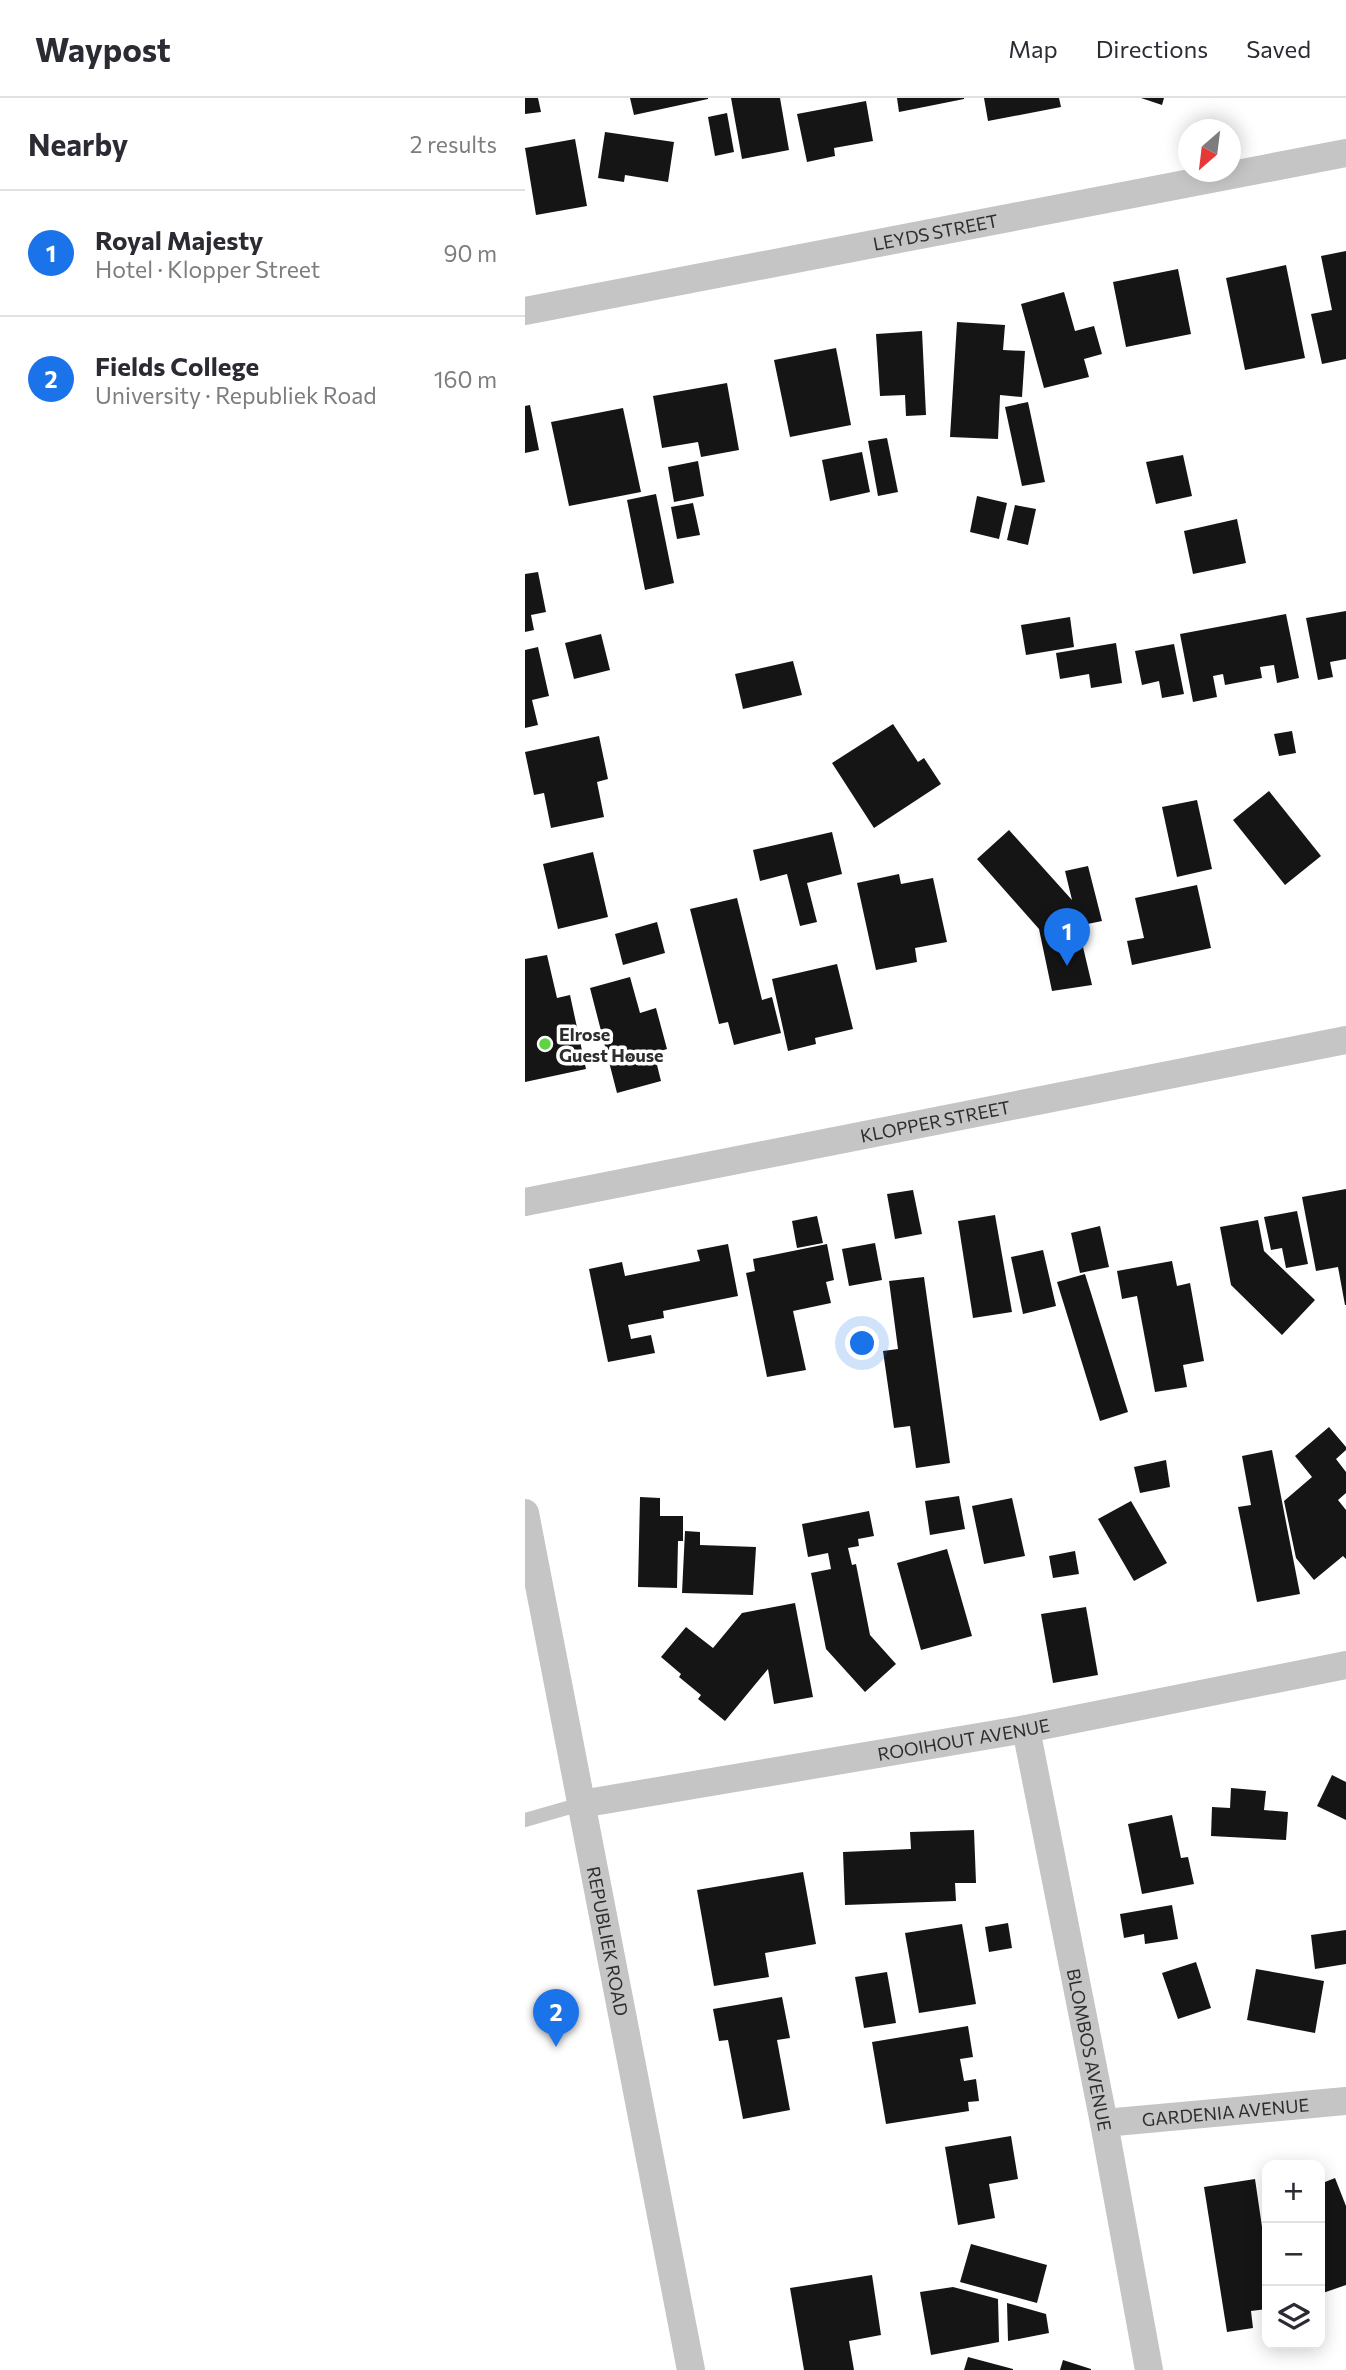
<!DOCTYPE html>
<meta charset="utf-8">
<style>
:root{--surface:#fff;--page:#f7f7f7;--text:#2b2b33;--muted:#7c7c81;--line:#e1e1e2;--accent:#1a73e8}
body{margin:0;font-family:Commissioner,sans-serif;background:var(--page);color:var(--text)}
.controls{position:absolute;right:21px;bottom:21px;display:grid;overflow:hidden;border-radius:14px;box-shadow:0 4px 18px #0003}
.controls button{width:63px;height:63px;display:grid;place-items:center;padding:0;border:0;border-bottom:2px solid var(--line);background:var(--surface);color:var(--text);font:35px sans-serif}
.compass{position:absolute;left:653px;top:21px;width:63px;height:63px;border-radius:50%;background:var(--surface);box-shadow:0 4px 18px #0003;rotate:208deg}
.you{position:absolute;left:338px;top:1246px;width:24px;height:24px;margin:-18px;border:5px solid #fff;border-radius:50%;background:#1a73e8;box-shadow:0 0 0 10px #1a73e833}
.badge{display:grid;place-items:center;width:46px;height:46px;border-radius:50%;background:var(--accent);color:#fff;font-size:23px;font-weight:700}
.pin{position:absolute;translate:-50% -58px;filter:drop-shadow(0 2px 4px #0008)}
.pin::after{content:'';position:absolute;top:37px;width:24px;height:21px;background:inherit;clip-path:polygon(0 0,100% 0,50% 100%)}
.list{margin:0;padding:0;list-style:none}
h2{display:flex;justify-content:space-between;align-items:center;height:91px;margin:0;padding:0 28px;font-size:30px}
h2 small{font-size:23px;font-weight:400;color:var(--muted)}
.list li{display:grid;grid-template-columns:46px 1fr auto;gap:21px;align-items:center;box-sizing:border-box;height:126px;padding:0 28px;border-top:2px solid var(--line)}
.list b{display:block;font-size:26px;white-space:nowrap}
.list p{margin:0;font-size:23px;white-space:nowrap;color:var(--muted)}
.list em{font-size:23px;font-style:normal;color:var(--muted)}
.icon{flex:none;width:38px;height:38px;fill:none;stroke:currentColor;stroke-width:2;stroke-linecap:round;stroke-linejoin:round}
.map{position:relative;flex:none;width:821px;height:2272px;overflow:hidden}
header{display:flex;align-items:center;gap:42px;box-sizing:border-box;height:98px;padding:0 35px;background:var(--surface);border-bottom:2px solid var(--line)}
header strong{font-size:33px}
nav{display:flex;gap:38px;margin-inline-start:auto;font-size:24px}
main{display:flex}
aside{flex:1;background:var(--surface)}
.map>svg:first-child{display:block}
.building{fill:#151515}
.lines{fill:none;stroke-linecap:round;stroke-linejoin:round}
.service{stroke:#c5c5c5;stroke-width:14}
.minor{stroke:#c5c5c5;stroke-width:28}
.poi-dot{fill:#5fd343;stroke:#fff;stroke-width:2.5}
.labels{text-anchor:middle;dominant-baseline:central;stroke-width:7;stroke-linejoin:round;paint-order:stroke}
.street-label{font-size:18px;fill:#2e2e2e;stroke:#fff}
.poi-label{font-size:18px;font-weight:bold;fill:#2e2e2e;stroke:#fff;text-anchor:start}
</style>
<header>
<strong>Waypost</strong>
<nav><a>Map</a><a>Directions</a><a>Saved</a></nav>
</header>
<main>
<aside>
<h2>Nearby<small>2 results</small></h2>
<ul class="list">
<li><span class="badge">1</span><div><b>Royal Majesty</b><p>Hotel · Klopper Street</p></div><em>90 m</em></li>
<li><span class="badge">2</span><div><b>Fields College</b><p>University · Republiek Road</p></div><em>160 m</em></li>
</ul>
</aside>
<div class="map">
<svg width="821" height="2272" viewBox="0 0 821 2272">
<rect width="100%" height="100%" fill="#fff"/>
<g class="building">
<path d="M0 0H13L16 14 0 16Z"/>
<path d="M105 0H183V1L109 17Z"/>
<path d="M206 0H255L264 52 217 61Z"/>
<path d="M372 0H439V1L374 14Z"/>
<path d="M459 0H534L536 9 463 23Z"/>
<path d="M616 0H639L637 7Z"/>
<path d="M341 3 348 43 309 50 310 58 282 64 272 16Z"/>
<path d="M202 15 209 54 190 58 183 19Z"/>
<path d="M80 34 149 44 143 84 100 77 99 84 73 80Z"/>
<path d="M50 41 62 108 11 117 0 50Z"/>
<path d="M821 153V261L797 266 786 216 807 212 796 158Z"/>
<path d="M761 167 780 260 720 272 701 180Z"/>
<path d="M653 171 666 236 601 249 588 184Z"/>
<path d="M539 194 550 233 569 228 577 256 559 261 564 279 519 290 496 206Z"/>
<path d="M432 224 480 227 478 252 500 253 497 299 475 297 473 341 425 339Z"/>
<path d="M397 233 401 317 381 318 380 297 355 298 351 236Z"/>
<path d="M311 250 326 327 265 339 249 262Z"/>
<path d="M202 285 214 352 176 359 173 344 137 350 128 298Z"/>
<path d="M503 304 520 384 497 388 480 309Z"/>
<path d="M5 307 14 352 0 355V308Z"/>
<path d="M98 310 116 394 44 408 26 324Z"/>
<path d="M362 340 373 394 353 398 343 343Z"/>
<path d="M337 354 345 394 305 403 297 362Z"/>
<path d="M658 357 667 398 631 406 621 364Z"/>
<path d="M173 363 179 398 149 404 143 369Z"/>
<path d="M131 396 149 485 120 492 102 402Z"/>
<path d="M452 398 482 405 474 441 445 434Z"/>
<path d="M168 405 175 437 152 441 146 409Z"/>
<path d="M490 407 511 411 503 447 482 442Z"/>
<path d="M712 421 721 465 668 476 659 433Z"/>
<path d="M13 474 21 514 6 517 9 532 0 534V476Z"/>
<path d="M821 513V561L805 564 808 579 793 582 781 520Z"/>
<path d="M761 516 774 580 752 585 749 567 735 569 737 580 700 587 698 576 688 578 692 599 668 604 655 536Z"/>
<path d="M545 519 549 549 501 557 496 527Z"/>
<path d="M76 536 85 572 49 581 40 545Z"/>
<path d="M591 545 597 585 566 590 564 576 535 581 531 555Z"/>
<path d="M649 546 659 596 637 600 634 583 617 587 610 553Z"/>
<path d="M13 549 24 598 7 602 13 627 0 630V552Z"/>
<path d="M268 563 277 597 218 611 210 576Z"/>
<path d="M368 626 393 664 399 660 416 686 349 730 307 665Z"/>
<path d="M767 633 771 655 754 658 749 636Z"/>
<path d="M74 638 83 681 72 684 79 719 26 730 19 695 9 697 0 654Z"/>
<path d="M744 693 796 758 760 787 708 722Z"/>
<path d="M672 702 687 771 652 779 637 709Z"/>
<path d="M484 732 547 802 540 773 563 768 577 823 553 828 567 887 527 893 514 831 452 761Z"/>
<path d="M307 734 317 776 282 785 292 824 275 828 262 776 235 783 228 752Z"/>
<path d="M68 754 83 819 33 831 18 766Z"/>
<path d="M374 776 376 786 408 780 422 844 390 850 392 864 351 872 332 785Z"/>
<path d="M672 787 686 850 607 867 602 843 619 840 610 800Z"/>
<path d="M212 800 237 902 247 899 256 935 209 947 203 924 194 926 165 811Z"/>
<path d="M132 824 140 855 98 867 90 836Z"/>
<path d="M22 857 32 900 45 897 61 971 0 984V861Z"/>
<path d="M312 866 328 931 290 940 291 946 263 953 247 881Z"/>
<path d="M105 879 115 915 131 910 142 951 129 955 136 983 92 995 65 890Z"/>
<path d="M821 1091V1207H820L813 1169 791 1173 777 1099Z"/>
<path d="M388 1092 397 1136 370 1141 362 1096Z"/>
<path d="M772 1113 783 1166 761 1170 757 1150 746 1152 739 1119Z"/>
<path d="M470 1117 487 1214 448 1220 433 1123Z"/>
<path d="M292 1118 298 1145 272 1150 267 1123Z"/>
<path d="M733 1122 739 1153 790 1202 757 1237 706 1187 695 1129Z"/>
<path d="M575 1128 584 1169 555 1175 546 1135Z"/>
<path d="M350 1145 357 1182 324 1188 317 1151Z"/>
<path d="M203 1146 213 1198 138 1213 139 1220 103 1227 106 1241 126 1237 130 1255 83 1264 64 1171 97 1164 100 1178 175 1163 172 1152Z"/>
<path d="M302 1146 309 1182 301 1184 306 1205 268 1213 281 1272 242 1279 221 1175 230 1173 228 1161Z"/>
<path d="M518 1152 531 1208 498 1216 486 1159Z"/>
<path d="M647 1163 652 1188 665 1185 679 1263 658 1267 662 1289 630 1294 612 1198 597 1201 592 1173Z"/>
<path d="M560 1176 603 1314 575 1323 532 1184Z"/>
<path d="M399 1179 425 1365 391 1370 385 1328 369 1330 358 1253 373 1251 364 1183Z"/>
<path d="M804 1329 821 1349V1352L811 1361 821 1374V1395L813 1402 821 1412V1461L818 1458 789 1482 771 1460 759 1403 787 1379 770 1358Z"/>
<path d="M747 1352 775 1496 732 1504 713 1409 726 1407 717 1358Z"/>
<path d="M641 1362 645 1389 615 1395 609 1369Z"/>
<path d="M434 1398 440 1431 405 1437 400 1403Z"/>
<path d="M115 1399 135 1400V1418H158V1443H153L152 1490 113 1489Z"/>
<path d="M487 1400 500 1458 459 1466 447 1408Z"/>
<path d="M606 1403 642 1465 609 1483 573 1421Z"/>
<path d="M344 1413 349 1438 333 1441 334 1448 323 1450 327 1467 331 1466 345 1537 371 1566 340 1594 301 1551 286 1475 306 1471 303 1455 283 1459 277 1426Z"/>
<path d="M160 1433 175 1434V1447L231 1449 228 1497 157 1495Z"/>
<path d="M422 1451 447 1538 396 1552 372 1465Z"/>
<path d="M550 1453 554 1476 528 1480 524 1458Z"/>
<path d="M270 1505 288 1599 249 1606 243 1571 200 1623 173 1601 176 1597 154 1579 156 1576 136 1559 161 1529 188 1550 217 1515Z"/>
<path d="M561 1509 573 1577 528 1585 516 1516Z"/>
<path d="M807 1677 821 1684V1722L792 1708Z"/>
<path d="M706 1690 741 1693 739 1712 763 1714 761 1742 686 1738 687 1709 705 1710Z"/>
<path d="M647 1717 656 1760 663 1759 669 1786 617 1796 603 1726Z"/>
<path d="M449 1732 451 1785H430L431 1803 320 1807 318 1754 386 1751 385 1734Z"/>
<path d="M278 1774 291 1846 240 1855 244 1879 189 1888 172 1792Z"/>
<path d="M647 1807 653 1841 620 1846 619 1836 599 1840 595 1816Z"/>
<path d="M483 1825 487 1850 464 1854 460 1829Z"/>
<path d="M437 1826 451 1906 394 1915 380 1835Z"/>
<path d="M821 1832V1866L790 1871 786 1837Z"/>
<path d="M671 1864 686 1910 653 1921 637 1875Z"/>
<path d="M731 1871 799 1883 790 1935 722 1922Z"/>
<path d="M362 1874 371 1925 339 1930 330 1879Z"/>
<path d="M257 1899 265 1940 252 1942 265 2012 218 2021 203 1942 194 1943 188 1911Z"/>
<path d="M443 1928 448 1959 435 1961 439 1983 451 1981 454 2003 443 2004 444 2013 361 2026 347 1944Z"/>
<path d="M486 2038 493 2081 464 2086 470 2120 433 2127 420 2049Z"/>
<path d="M810 2080 821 2108V2187L795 2196V2086Z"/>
<path d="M730 2081 742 2163V2211L726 2213 728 2230 702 2234 679 2089Z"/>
<path d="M446 2146 522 2167 512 2205 435 2184Z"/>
<path d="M347 2177 356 2237 324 2243 329 2272H279L265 2190Z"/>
<path d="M428 2189 473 2201 474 2244 406 2257 395 2194Z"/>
<path d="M482 2205 521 2216 524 2235 483 2243Z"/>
<path d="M443 2259 488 2271V2272H439Z"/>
<path d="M538 2262 566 2271V2272H535Z"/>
</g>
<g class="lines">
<path class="service" d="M0 1722 56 1706"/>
<g class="minor">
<path id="s1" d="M0 213 821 55"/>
<path id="s2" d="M0 1104 821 942"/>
<path id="s3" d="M0 1415 166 2272"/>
<path id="s4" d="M501 1631 579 2025 624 2272"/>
<path id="s5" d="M56 1706 501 1631 821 1567"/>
<path id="s6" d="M579 2025 821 2003"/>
</g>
</g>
<circle class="poi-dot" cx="20" cy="946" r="7"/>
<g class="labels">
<g class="street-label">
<text stroke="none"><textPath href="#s1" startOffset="418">LEYDS STREET</textPath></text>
<text stroke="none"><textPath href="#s2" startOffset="418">KLOPPER STREET</textPath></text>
<text stroke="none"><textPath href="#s5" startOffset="388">ROOIHOUT AVENUE</textPath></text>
<text stroke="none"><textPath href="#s3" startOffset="436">REPUBLIEK ROAD</textPath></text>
<text stroke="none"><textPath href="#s4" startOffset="327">BLOMBOS AVENUE</textPath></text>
<text stroke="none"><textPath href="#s6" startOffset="122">GARDENIA AVENUE</textPath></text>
</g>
<g class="poi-label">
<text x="34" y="936">Elrose<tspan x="34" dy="21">Guest House</tspan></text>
</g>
</g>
</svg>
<div class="controls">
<button>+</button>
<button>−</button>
<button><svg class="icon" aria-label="layers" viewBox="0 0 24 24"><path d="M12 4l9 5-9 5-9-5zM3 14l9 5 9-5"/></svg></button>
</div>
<svg class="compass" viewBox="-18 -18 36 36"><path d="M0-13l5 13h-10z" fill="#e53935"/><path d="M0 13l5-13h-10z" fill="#7c7c81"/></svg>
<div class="you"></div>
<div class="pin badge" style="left:542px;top:868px">1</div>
<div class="pin badge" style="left:31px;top:1949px">2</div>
</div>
</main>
